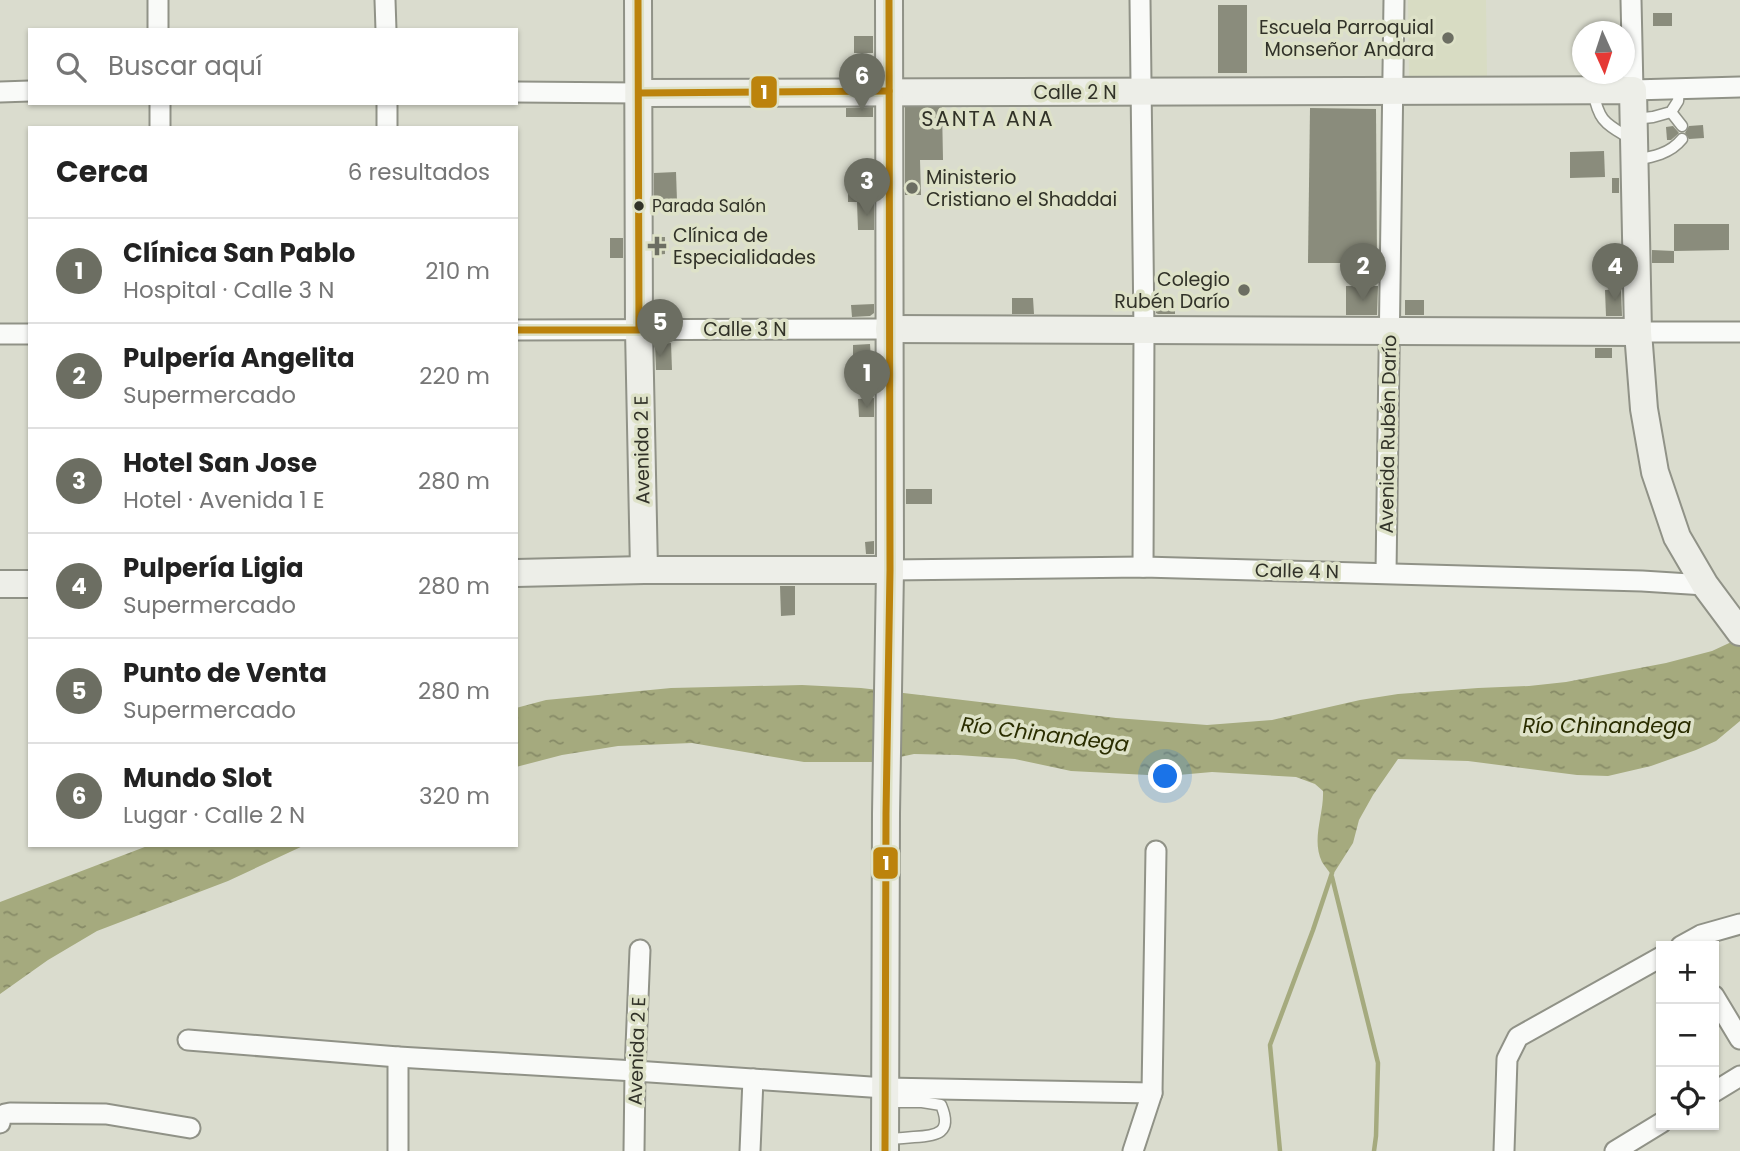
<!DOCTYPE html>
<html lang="es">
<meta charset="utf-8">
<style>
:root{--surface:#fff;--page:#f2f2f2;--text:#222;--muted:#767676;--line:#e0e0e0;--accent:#6c6e62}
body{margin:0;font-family:Poppins,sans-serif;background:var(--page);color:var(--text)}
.controls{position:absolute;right:21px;bottom:21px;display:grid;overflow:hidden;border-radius:0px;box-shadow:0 2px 5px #0004}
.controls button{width:63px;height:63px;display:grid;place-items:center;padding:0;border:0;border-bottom:2px solid var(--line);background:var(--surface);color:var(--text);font:35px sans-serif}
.compass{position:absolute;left:1572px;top:21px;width:63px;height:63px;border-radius:50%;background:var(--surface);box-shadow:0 2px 5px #0004;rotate:177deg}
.you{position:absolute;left:1166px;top:777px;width:24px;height:24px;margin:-18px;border:5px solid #fff;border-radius:50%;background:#1a73e8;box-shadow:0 0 0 10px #1a73e833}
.badge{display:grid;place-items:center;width:46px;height:46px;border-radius:50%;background:var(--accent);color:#fff;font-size:23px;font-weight:700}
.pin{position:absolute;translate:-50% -58px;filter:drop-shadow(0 2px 4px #0008)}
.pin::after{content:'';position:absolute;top:37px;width:24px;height:21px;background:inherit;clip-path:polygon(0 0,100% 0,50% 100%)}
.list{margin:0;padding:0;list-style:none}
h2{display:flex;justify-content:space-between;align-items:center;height:91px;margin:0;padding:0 28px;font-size:30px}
h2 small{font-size:23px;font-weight:400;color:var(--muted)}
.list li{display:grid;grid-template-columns:46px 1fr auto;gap:21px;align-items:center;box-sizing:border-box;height:105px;padding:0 28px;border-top:2px solid var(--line)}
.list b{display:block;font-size:26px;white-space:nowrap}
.list p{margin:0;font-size:23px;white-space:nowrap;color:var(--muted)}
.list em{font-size:23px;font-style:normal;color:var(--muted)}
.icon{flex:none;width:38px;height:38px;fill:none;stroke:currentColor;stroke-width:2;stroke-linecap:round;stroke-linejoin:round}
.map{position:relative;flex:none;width:1740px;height:1151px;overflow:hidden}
.search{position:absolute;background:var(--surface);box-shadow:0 2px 5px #0004;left:28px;top:28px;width:490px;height:77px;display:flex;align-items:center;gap:18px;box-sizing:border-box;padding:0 24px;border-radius:0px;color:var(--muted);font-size:26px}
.panel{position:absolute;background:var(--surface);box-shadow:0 2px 5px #0004;left:28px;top:126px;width:490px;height:721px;border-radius:0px}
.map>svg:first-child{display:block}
.built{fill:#d8dcc3}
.water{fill:url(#water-ripples)}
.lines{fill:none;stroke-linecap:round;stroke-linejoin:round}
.stream{stroke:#a5aa7e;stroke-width:4.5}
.building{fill:#8a8c7c}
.lane-casing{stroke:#909287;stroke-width:13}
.street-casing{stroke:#909287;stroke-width:23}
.secondary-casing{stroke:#909287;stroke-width:30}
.lane{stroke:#f9faf8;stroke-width:10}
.street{stroke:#f9faf8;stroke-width:19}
.secondary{stroke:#edeee8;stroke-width:26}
.bus-1-casing{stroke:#dee2c8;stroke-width:12}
.bus-1{stroke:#bc830c;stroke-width:7}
.poi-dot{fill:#6c6e62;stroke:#dee2c8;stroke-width:2.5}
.bus-dot{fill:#313228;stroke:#dee2c8;stroke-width:2.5}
.labels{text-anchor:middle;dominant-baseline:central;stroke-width:7;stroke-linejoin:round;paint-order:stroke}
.bus-label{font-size:17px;fill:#313228;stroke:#dee2c8;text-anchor:start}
.poi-label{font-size:19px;fill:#313228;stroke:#dee2c8;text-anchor:end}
.street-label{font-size:19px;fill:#313228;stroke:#dee2c8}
.neighbourhood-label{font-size:21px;letter-spacing:2px;fill:#313228;stroke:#dee2c8}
.water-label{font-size:21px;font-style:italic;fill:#2a2d00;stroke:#dee2c8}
.line-badge{stroke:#dee2c8;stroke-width:2.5}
.badge-label{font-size:19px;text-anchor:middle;font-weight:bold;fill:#fff}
</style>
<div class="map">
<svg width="1740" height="1151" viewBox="0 0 1740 1151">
<defs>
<pattern id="water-ripples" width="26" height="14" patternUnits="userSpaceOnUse" patternTransform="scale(1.75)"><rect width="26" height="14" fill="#a5aa7e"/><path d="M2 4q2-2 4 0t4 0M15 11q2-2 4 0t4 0" fill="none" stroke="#878b67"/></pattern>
</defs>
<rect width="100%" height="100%" fill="#dadcce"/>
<path class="built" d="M1408 0H1486L1487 76 1409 78Z"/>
<g class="water">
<path d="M1740 638V721L1716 741 1696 750 1651 766 1608 776 1577 775 1468 761 1398 759 1373 795 1359 820 1353 843 1332 876C1329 871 1325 867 1322 862 1311 839 1324 815 1323 791L1315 784 1296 777 1212 772 1167 776 1071 771 1015 759 958 755 914 754 877 762H804L692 743 618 746 562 755 516 767V708L546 700 671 688 802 685 861 688 1116 718 1207 725 1272 720 1360 700 1398 694 1478 688 1529 686 1566 682 1666 663 1712 651Z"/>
<path d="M150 845H305L228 881 97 931 48 960 0 994V902Z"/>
</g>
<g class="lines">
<g class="stream">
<path d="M1332 877 1378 1063 1376 1136 1374 1151"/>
<path d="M1280 1151 1270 1045 1313 930 1332 873"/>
</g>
</g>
<g class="building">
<rect x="1218" y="5" width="29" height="68"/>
<rect x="1653" y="13" width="19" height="13"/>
<rect x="854" y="36" width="19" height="17"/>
<path d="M873 107V117H846V108Z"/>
<path d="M905 107H942L943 160H920L921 195H905Z"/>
<path d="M1310 108 1376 109 1377 263H1308Z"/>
<path d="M1703 125 1704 138 1689 139 1685 133 1689 126Z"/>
<path d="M1673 126 1679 133 1671 140H1667L1666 127Z"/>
<path d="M1604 151 1605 177 1570 178V152Z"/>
<path d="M676 172 677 201 654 202V173Z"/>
<rect x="1612" y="178" width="7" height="15"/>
<path d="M874 187V230H858L857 202H848V188Z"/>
<path d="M1674 224H1729V250L1674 251Z"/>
<path d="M654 237H665V254L655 255Z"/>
<rect x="610" y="238" width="13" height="20"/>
<path d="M1652 250 1674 251V263H1652Z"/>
<path d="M1346 286H1378L1377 315H1346Z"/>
<path d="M1621 289 1622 316H1606L1605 290Z"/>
<path d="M1012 298H1033L1034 314H1012Z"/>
<path d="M1156 299H1175V314H1158L1156 313Z"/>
<rect x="1405" y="300" width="19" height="15"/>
<path d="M874 304V313L870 316 852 317 851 305Z"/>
<path d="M671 343 672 370H656L655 344Z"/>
<path d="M870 344 871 361H853V345Z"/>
<rect x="1595" y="348" width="17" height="10"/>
<path d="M874 398V417H859L858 399Z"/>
<rect x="906" y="489" width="26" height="15"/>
<path d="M874 541V554H866L865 542Z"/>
<path d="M780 586H795V615L781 616Z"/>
</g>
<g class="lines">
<defs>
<g id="lane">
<path d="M1593 91C1599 122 1605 123 1631 139"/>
<path d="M1671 112 1682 126"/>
<path d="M1634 119 1653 117 1671 112 1678 101 1679 89"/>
<path d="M1635 160C1652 157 1670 154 1682 139"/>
<path d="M886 1139C895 1139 904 1138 914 1137 937 1136 953 1133 941 1105L922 1102H887"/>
</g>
<g id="street">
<path d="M158 0V30"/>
<path d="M385 0 386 30"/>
<path d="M1140 0 1144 331 1143 567"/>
<path d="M1631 0 1633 90 1740 87"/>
<path d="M0 92 30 91"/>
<path d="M516 92 639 93"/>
<path d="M387 103V128"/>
<path d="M160 128V103"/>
<path d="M516 330 889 329"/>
<path d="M1638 332H1740"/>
<path d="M0 334H30"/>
<path d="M890 570 1143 567 1642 581 1705 585"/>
<path d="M1386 573 1394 0"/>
<path d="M1681 946 1701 935 1740 924"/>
<path d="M1714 996 1740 1039"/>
<path d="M188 1040 398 1057 635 1071 885 1088 1152 1093"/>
<path d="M1714 1092 1740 1076"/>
<path d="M0 1123 1 1117 5 1114 10 1113 106 1114 190 1128"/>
<path d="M398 1151V1057"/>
<path d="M634 1151 635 1071 640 950"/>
<path d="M750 1151 753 1079"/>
<path d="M1133 1151 1152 1093 1156 851"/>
<path d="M1504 1151 1507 1059 1518 1037 1661 957"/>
<path d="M1615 1151 1661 1123"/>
</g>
<g id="secondary">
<path d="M638 0 639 330 644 570"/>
<path d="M639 93C971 90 1302 93 1633 90L1638 332 1644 409 1655 472 1677 537 1705 585 1740 632"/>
<path d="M889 329 1638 332"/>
<path d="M516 573 644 570H890"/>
<path d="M0 584H30"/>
<path d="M885 1151 886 814 890 570 889 0"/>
</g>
</defs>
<use href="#lane" class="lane-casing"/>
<use href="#street" class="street-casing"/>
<use href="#secondary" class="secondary-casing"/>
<use href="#lane" class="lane"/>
<use href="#street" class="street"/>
<use href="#secondary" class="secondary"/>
<defs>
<g id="bus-1">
<path d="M639 93 889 91"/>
<path d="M516 330H639L638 0"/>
<path d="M885 1151 886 814 890 570 889 0"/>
</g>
</defs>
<use href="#bus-1" class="bus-1-casing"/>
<use href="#bus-1" class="bus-1"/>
</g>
<g class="poi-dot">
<circle cx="1448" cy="38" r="7"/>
<circle cx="912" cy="188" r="7"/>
<path d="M653.5 235.5h7v7h7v7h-7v7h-7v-7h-7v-7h7z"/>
<circle cx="1244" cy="290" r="7"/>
</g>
<circle class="bus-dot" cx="639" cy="206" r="6"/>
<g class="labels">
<g class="bus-label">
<text x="652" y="206">Parada Salón</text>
</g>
<g class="poi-label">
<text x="1434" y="27">Escuela Parroquial<tspan x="1434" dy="22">Monseñor Andara</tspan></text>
<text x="926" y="177" text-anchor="start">Ministerio<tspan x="926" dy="22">Cristiano el Shaddai</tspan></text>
<text x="673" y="235" text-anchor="start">Clínica de<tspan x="673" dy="22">Especialidades</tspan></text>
<text x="1230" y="279">Colegio<tspan x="1230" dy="22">Rubén Darío</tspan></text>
</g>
<g class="street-label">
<text x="1075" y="92">Calle 2 N</text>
<text x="745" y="329">Calle 3 N</text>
<text transform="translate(1388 434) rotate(-89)">Avenida Rubén Darío</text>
<text transform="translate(642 450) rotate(-91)">Avenida 2 E</text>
<text transform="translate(1297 571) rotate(1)">Calle 4 N</text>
<text transform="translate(637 1051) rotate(-88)">Avenida 2 E</text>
</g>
<g class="neighbourhood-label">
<text x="988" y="118">SANTA ANA</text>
</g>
<g class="water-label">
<text x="1607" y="725">Río Chinandega</text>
<text transform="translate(1045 734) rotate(7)">Río Chinandega</text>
</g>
</g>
<g class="line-badge">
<rect x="750" y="75" width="28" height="34" rx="7" fill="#bc830c"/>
<rect x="872" y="846" width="27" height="34" rx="7" fill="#bc830c"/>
</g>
<g class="badge-label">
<text x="764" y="99">1</text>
<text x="886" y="870">1</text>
</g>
</svg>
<div class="controls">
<button>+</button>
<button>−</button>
<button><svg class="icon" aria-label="locate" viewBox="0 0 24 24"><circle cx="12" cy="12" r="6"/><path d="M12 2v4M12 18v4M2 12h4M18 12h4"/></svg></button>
</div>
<svg class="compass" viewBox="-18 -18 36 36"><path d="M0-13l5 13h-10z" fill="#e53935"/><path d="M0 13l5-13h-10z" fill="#767676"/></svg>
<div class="you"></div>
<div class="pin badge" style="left:867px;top:408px">1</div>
<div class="pin badge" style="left:1363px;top:301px">2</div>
<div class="pin badge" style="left:867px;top:216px">3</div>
<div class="pin badge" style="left:1615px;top:301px">4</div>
<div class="pin badge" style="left:660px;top:357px">5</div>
<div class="pin badge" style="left:862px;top:111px">6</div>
<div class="search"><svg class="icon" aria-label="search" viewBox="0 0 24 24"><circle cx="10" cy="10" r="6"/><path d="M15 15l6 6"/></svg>Buscar aquí</div>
<section class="panel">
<h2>Cerca<small>6 resultados</small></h2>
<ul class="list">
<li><span class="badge">1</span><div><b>Clínica San Pablo</b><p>Hospital · Calle 3 N</p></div><em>210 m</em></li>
<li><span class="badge">2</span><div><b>Pulpería Angelita</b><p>Supermercado</p></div><em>220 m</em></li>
<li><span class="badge">3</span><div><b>Hotel San Jose</b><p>Hotel · Avenida 1 E</p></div><em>280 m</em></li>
<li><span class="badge">4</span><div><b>Pulpería Ligia</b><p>Supermercado</p></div><em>280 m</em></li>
<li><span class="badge">5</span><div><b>Punto de Venta</b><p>Supermercado</p></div><em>280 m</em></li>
<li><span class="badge">6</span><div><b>Mundo Slot</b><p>Lugar · Calle 2 N</p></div><em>320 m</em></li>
</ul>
</section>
</div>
